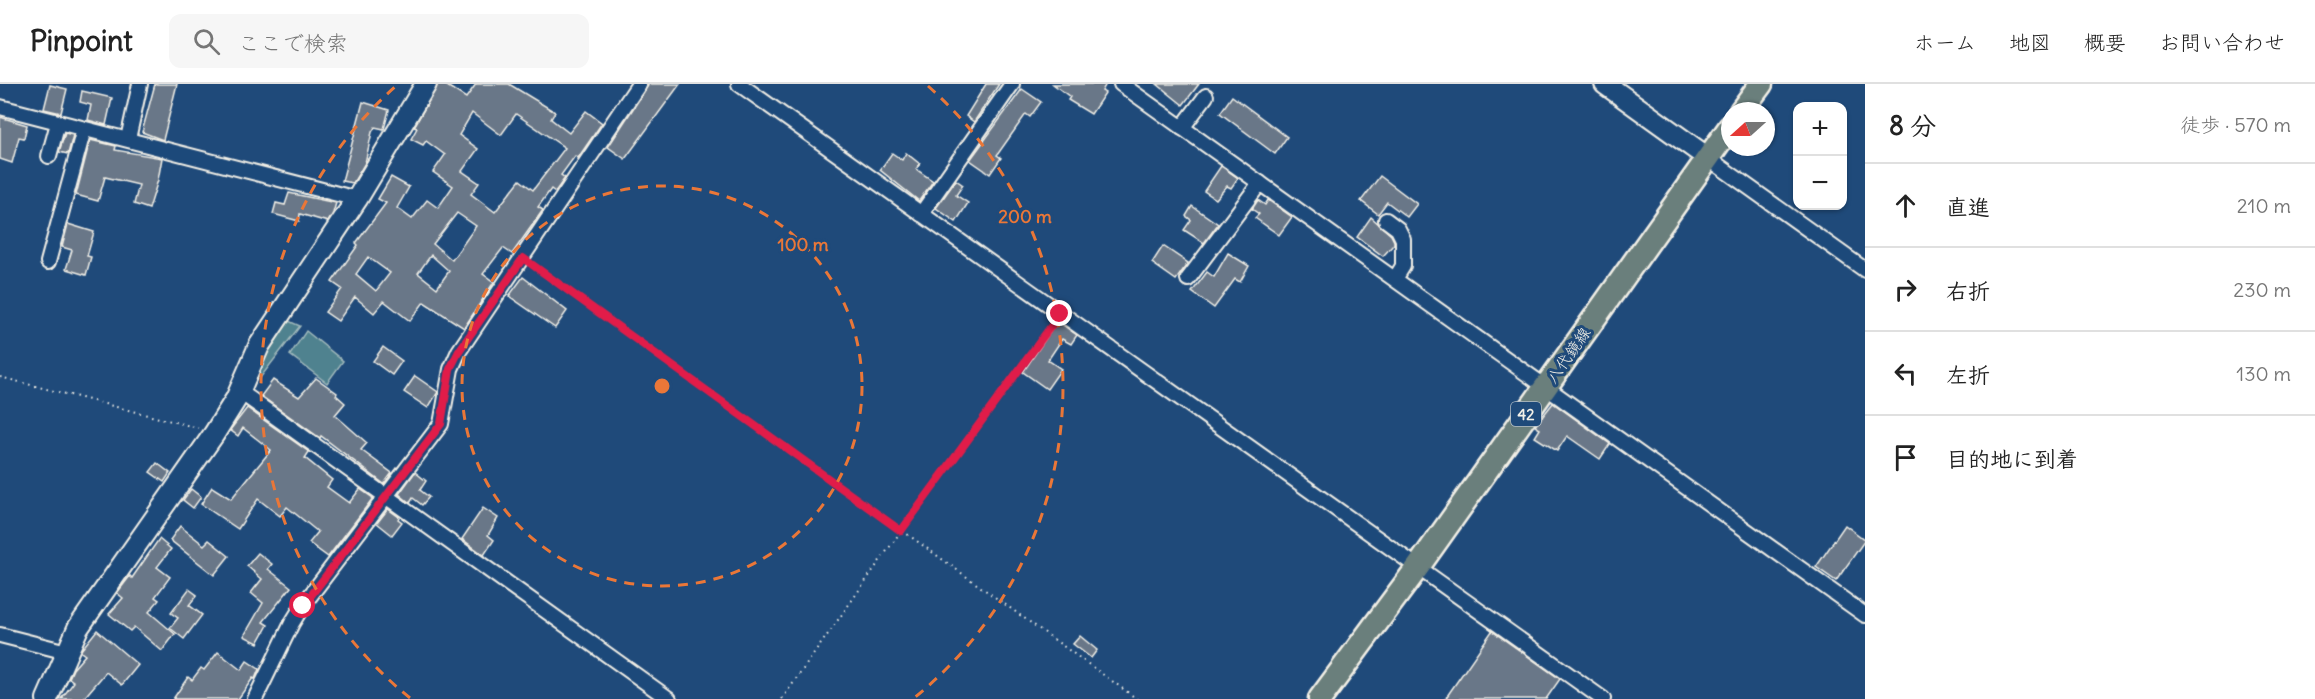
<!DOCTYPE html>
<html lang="ja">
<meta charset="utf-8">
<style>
:root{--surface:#fff;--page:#f6f6f6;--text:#222;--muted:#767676;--line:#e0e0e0}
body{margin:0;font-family:Delius,"Klee One",sans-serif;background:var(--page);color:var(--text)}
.controls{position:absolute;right:18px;top:18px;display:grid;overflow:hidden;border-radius:12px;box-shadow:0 2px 4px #0004}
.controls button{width:54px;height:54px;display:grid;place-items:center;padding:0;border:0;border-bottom:2px solid var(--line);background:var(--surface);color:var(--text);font:30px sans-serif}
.compass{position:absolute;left:1721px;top:18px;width:54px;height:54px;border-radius:50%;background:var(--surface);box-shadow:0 2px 4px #0004;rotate:249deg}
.stop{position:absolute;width:18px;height:18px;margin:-14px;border:4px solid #e11d48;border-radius:50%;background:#fff}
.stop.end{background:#e11d48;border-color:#fff;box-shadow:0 2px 6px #0008}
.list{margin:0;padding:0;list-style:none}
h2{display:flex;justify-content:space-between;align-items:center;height:78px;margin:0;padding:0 24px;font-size:26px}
h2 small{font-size:20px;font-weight:400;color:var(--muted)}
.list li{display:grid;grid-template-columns:39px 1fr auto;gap:18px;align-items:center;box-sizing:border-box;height:84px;padding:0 24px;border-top:2px solid var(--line)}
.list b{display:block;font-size:22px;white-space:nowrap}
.list em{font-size:20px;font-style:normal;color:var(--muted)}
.icon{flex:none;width:33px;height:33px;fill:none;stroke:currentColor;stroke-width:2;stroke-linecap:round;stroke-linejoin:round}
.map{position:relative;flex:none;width:1865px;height:615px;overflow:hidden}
header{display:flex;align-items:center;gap:36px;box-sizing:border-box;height:84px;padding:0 30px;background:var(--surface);border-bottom:2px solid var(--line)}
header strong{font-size:28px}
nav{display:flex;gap:33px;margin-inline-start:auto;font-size:21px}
.search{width:420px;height:54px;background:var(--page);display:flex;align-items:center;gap:15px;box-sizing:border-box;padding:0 21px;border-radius:12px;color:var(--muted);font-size:22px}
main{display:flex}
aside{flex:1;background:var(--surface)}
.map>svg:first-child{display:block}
.park{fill:#4f828f;stroke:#a2babc;stroke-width:1.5}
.building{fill:#697788;stroke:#f4f1e8;stroke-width:1.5;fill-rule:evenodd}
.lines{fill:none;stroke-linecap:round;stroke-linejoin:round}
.street-casing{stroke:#f4f1e8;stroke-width:18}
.secondary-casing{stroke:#f4f1e8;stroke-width:24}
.primary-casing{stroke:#f4f1e8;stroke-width:27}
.path{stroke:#f4f1e8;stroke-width:2;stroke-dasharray:1.5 4.5;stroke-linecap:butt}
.street{stroke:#1f4a7a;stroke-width:14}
.secondary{stroke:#1f4a7a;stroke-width:20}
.primary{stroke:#6b7f7c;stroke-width:22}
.route{stroke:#e11d48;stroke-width:8}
.ring{fill:none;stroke:#ea7738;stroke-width:3;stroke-dasharray:10 8}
.labels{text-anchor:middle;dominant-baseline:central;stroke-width:6;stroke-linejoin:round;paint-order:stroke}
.shield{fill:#1f4a7a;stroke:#b4bfc7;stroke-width:1.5}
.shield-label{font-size:15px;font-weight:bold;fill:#f4f1e8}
.street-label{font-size:16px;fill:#f4f1e8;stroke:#1f4a7a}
.centre{fill:#ea7738;stroke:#1f4a7a;stroke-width:3}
.ring-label{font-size:18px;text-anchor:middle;font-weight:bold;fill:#ea7738;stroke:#1f4a7a;stroke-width:6;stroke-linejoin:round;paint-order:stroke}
</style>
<header>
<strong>Pinpoint</strong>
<div class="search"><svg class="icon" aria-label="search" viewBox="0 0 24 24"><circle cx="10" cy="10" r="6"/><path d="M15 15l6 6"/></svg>ここで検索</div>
<nav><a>ホーム</a><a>地図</a><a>概要</a><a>お問い合わせ</a></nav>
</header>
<main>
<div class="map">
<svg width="1865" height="615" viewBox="0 0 1865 615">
<rect width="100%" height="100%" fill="#1f4a7a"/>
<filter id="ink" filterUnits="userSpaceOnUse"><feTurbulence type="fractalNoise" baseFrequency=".0167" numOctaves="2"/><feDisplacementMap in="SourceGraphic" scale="12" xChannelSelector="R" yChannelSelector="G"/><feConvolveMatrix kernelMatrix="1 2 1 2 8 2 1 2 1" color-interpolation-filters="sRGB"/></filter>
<g filter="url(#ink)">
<g class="park">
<path d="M284 235 300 242 260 294 254 293Z"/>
<path d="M306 247 343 277 327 299 290 271Z"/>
</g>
<g class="building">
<path d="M155 0H177L163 56 142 48Z"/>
<path d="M438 0H444L466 14 476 0H509L555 28 551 35 569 49 586 27 602 39 578 74 575 72 561 91 565 94 555 108 551 105 538 123 543 126 512 170 503 164 483 190 494 198 464 244 424 218 410 237 384 217 374 229 355 213 338 237 325 228 342 205 332 198 358 161 356 159 386 119 378 115 391 93 409 103 397 124 412 135 427 116 438 124 453 102 433 88 445 71 426 57 423 61 411 55 417 44 414 43ZM472 29 501 51 516 30 565 64 533 106 520 96 495 128 471 110 479 99 462 87 478 65 459 51ZM457 129 476 142 452 176 433 160ZM431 171 449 187 437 204 418 189ZM368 173 390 189 376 207 356 190Z"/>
<path d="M649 0H680L625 75 608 63Z"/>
<path d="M986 0H999L974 38 966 32Z"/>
<path d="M1053 0H1106L1102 7 1105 9 1091 30 1068 16 1070 13Z"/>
<path d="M1157 0H1199L1183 21Z"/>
<path d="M50 1 67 5 61 29 44 25Z"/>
<path d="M1022 5 1041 18 1030 33 1026 30 997 71 1001 74 990 90 970 76Z"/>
<path d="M82 7 112 14 106 41 88 36 91 21 80 18Z"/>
<path d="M1232 12 1287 53 1275 70 1220 29Z"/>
<path d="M363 18 389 26 384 45 375 43 372 48 365 79 353 99 342 97Z"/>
<path d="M0 33 27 41 24 54 19 53 12 79 0 75Z"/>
<path d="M65 49 73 51 68 70 59 68Z"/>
<path d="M90 56 116 62 115 66 162 74 158 96 149 125 134 120 139 101 105 93 98 117 76 111Z"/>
<path d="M892 69 902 76 906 69 920 80 916 85 933 97 919 117 880 86Z"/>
<path d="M1221 82 1238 94 1231 104 1227 102 1216 115 1204 107Z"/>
<path d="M1380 92 1417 120 1407 133 1387 118 1378 130 1361 117Z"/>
<path d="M956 96 963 101 956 111 968 119 956 138 936 124Z"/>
<path d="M289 109 336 119 333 129 328 138 300 130 299 137 273 130 276 119 285 121Z"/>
<path d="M1258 116 1265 121 1268 116 1292 133 1279 151 1255 134 1259 130 1252 125Z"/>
<path d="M1192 122 1218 140 1204 159 1184 146 1191 136 1186 132Z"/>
<path d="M1371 133 1391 151 1394 157V160L1383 172 1357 153Z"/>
<path d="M68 140 94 148 87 172 91 173 86 191 66 185 72 166 62 163Z"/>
<path d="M1163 162 1188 179 1176 196 1152 179Z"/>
<path d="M1228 169 1249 182 1240 198 1235 195 1214 224 1192 208 1207 188 1214 193Z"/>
<path d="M523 193 567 227 555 244 509 212Z"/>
<path d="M1057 237 1077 251 1071 260 1062 255 1048 276 1061 285 1047 305 1023 288Z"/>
<path d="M383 263 402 277 392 291 373 277Z"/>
<path d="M415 292 438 308 428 324 404 308Z"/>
<path d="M316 294 337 309 336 311 345 319 335 331 367 359 361 366 392 389 384 400 321 352 320 354 261 312 273 296 299 313Z"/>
<path d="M1553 319 1610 360 1600 375 1567 352 1557 367 1535 353 1540 345 1535 342Z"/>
<path d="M247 324 309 368 305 374 332 396 327 403 349 419 360 405 373 414 328 473 309 459 318 448 287 423 280 432 258 415 238 445 201 420 212 403 231 415 271 366 243 344 238 352 230 346Z"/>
<path d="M157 379 170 389 164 398 150 388Z"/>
<path d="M415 388 426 397 420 406 429 413 422 421 413 414 410 419 399 410Z"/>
<path d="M191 405 201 413 193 424 183 416Z"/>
<path d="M483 424 498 434 488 451 494 456 484 471 462 455Z"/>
<path d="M388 425 399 433 398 435 402 438 392 451 377 439Z"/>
<path d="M1845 441 1865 456 1836 497 1816 483Z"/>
<path d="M180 442 204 461 209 456 229 472 214 491 170 456Z"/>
<path d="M159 455 171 465 157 483 170 493 155 513 159 516 149 528 175 550 162 567 134 543 130 547 109 530 123 514 117 509 130 492 132 494Z"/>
<path d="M258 469 272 480 268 485 291 503 263 538 268 541 258 559 244 552 263 519 251 509 262 495 247 482Z"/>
<path d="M189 505 197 511 189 521 202 531 184 555 170 544 178 534 171 529Z"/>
<path d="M97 546 138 581 122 601 106 588 83 615H61L74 598 69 594 73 585 85 571 81 568V566Z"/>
<path d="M1492 547 1560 595 1546 615H1445Z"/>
<path d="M1080 552 1097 566 1091 574 1073 560Z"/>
<path d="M218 568 241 586 247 577 259 585 255 595 253 594 238 615H173L188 593 192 596 201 584 204 586Z"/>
</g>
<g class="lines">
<defs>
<g id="street">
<path d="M739 0 1603 615"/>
<path d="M1121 0 1865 531"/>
<path d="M0 23 357 115"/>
<path d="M1182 44 1206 12"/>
<path d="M128 55 140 0"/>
<path d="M49 72 58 39"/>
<path d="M1708 74 1865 186"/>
<path d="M921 130 1012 0"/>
<path d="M1386 136 1398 145 1403 155V182L1395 195"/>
<path d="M48 178 84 45"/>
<path d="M1188 195 1260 99"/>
<path d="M239 307 669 615"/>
<path d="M0 551 67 568"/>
<path d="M255 615 292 539 303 521 441 340 451 285 459 267 639 0"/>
</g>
<g id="secondary">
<path d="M1605 0 1708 74"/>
<path d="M47 615 78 544 214 350 236 315 259 262 357 115 426 0"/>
</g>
<g id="primary">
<path d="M1741 27 1761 0"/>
<path d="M1320 615 1418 483 1730 43"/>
</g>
</defs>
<use href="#street" class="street-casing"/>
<use href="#secondary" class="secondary-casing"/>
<use href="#primary" class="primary-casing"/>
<g class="path">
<path d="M532 181 1137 615"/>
<path d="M0 293 198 344"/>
<path d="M782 615 901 447 1053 240"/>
</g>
<use href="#street" class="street"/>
<use href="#secondary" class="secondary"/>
<use href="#primary" class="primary"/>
</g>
</g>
<g class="lines" filter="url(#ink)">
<path class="route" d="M303 522 441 340 450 285 459 267 523 174 901 447 1060 230"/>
</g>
<g class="ring">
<circle cx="662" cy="302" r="200"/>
<path d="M410 614A401 401 0 0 1 396 2M928 2A401 401 0 0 1 914 614"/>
</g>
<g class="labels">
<rect class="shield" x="1511" y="318" width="30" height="24" rx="4.5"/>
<g class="shield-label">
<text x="1526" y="330">42</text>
</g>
<g class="street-label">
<text transform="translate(1568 271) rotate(-55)">八代鏡線</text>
</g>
</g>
<circle cx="662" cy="302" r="9" class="centre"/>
<g class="ring-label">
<text x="1025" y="139">200 m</text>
<text x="803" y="167">100 m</text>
</g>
</svg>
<div class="controls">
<button>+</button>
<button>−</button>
</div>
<svg class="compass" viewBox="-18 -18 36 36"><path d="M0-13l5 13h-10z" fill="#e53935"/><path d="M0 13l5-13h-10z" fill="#767676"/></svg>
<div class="stop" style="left:303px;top:522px"></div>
<div class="stop end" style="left:1060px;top:230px"></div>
</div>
<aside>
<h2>8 分<small>徒歩 · 570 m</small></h2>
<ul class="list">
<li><svg class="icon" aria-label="ahead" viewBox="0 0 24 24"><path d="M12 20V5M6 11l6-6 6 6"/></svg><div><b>直進</b></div><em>210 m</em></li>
<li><svg class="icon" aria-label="right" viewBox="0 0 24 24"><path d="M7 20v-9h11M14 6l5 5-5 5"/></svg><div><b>右折</b></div><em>230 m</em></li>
<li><svg class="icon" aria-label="left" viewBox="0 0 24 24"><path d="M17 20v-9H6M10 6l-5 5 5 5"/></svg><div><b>左折</b></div><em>130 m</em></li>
<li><svg class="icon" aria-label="arrive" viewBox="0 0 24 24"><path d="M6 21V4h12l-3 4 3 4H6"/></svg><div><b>目的地に到着</b></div></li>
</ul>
</aside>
</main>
